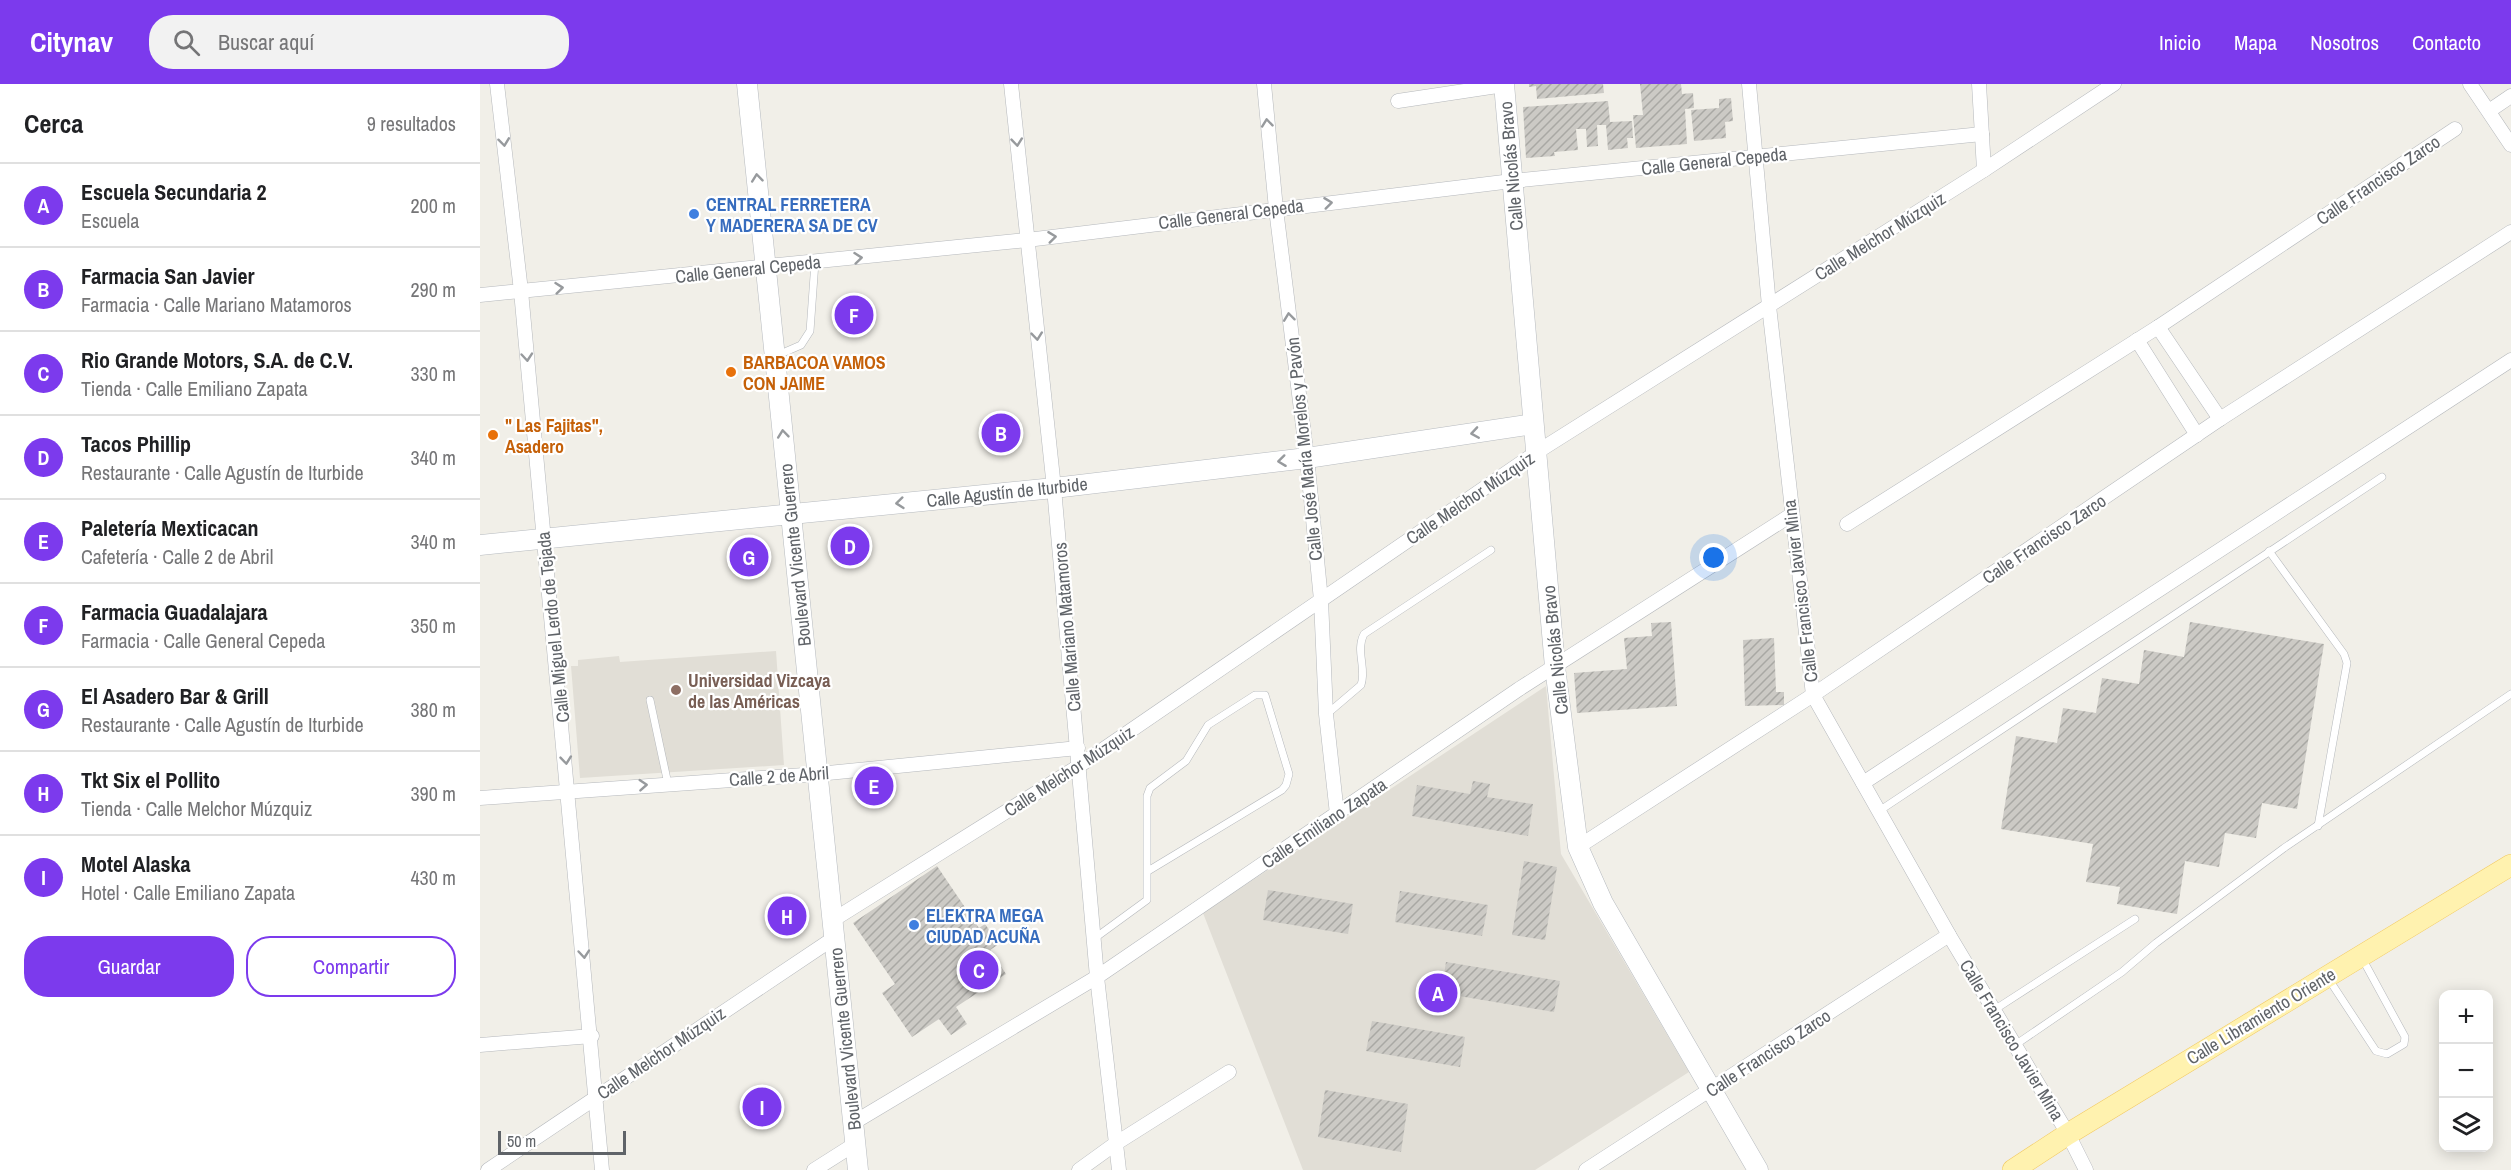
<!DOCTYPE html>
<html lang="es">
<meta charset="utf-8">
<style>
:root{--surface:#fff;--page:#f2f2f2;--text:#202124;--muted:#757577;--line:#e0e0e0;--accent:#7c3aed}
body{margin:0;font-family:"Archivo Narrow",sans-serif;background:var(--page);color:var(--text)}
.controls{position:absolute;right:18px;bottom:18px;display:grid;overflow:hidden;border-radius:12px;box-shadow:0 3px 15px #0003}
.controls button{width:54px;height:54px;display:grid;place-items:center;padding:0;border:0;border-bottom:2px solid var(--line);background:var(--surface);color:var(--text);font:30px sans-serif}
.scale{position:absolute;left:18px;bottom:15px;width:128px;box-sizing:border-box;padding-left:6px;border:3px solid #5f6368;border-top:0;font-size:16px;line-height:21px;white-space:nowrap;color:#5f6368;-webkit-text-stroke:4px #fff;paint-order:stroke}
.you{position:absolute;left:1234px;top:474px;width:21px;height:21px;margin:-15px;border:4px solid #fff;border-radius:50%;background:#1a73e8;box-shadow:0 0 0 9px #1a73e833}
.badge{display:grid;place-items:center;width:39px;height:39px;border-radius:50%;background:var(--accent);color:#fff;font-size:20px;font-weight:700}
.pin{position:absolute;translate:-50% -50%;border:3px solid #fff;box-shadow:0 2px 6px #0006}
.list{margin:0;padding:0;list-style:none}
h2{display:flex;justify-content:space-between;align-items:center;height:78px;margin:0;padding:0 24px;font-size:26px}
h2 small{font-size:20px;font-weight:400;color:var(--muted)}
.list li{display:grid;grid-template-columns:39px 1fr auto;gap:18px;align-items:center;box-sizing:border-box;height:84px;padding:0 24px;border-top:2px solid var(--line)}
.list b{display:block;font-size:22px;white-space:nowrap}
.list p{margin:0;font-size:20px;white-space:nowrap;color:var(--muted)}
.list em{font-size:20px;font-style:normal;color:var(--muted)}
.actions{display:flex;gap:12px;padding:18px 24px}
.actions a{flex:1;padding:14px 0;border:2px solid var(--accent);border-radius:24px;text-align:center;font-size:21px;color:var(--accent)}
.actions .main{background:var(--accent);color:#fff}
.icon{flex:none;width:33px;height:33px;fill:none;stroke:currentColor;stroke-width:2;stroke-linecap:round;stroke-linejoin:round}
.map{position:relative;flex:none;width:2031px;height:1086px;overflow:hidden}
header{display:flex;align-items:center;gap:36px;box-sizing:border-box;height:84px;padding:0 30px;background:var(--accent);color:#fff}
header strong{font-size:28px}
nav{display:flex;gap:33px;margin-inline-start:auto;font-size:21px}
.search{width:420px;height:54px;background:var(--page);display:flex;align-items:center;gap:15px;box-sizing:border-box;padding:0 21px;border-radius:24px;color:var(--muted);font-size:22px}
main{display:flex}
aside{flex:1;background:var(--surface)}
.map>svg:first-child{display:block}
.education{fill:#e1ded6}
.building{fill:url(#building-hatch)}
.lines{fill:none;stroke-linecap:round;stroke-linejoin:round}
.lane-casing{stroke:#b5b8bc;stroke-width:8}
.street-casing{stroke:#b5b8bc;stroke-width:15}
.secondary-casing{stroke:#b6babf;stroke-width:21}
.primary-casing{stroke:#f2c960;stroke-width:22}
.lane{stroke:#fff;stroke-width:7}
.street{stroke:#fff;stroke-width:14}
.secondary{stroke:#fff;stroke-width:20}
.primary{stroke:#fff2af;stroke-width:21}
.oneway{stroke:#979a9d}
.shop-dot{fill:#3f7fe0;stroke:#fff;stroke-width:2}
.food-dot{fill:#e8710a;stroke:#fff;stroke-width:2}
.education-dot{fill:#8d6e63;stroke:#fff;stroke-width:2}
.labels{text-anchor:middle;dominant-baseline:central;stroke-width:4.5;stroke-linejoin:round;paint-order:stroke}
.street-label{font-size:18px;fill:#5f6368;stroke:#fff}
.shop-label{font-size:18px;font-weight:bold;fill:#366cbe;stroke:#fff;text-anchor:start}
.food-label{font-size:18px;font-weight:bold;fill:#c56008;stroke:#fff;text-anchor:start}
.education-label{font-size:18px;font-weight:bold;fill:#785e54;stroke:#fff;text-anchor:start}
</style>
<header>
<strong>Citynav</strong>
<div class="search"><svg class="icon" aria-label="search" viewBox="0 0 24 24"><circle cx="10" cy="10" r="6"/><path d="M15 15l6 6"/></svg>Buscar aquí</div>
<nav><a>Inicio</a><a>Mapa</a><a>Nosotros</a><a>Contacto</a></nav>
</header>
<main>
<aside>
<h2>Cerca<small>9 resultados</small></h2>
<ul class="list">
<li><span class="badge">A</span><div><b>Escuela Secundaria 2</b><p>Escuela</p></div><em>200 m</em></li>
<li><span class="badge">B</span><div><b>Farmacia San Javier</b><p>Farmacia · Calle Mariano Matamoros</p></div><em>290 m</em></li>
<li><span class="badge">C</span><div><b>Rio Grande Motors, S.A. de C.V.</b><p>Tienda · Calle Emiliano Zapata</p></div><em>330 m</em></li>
<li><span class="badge">D</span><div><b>Tacos Phillip</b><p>Restaurante · Calle Agustín de Iturbide</p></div><em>340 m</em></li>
<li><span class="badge">E</span><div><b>Paletería Mexticacan</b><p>Cafetería · Calle 2 de Abril</p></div><em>340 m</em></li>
<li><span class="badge">F</span><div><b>Farmacia Guadalajara</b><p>Farmacia · Calle General Cepeda</p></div><em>350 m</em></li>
<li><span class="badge">G</span><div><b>El Asadero Bar &amp; Grill</b><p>Restaurante · Calle Agustín de Iturbide</p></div><em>380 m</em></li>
<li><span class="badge">H</span><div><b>Tkt Six el Pollito</b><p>Tienda · Calle Melchor Múzquiz</p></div><em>390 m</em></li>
<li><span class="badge">I</span><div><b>Motel Alaska</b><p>Hotel · Calle Emiliano Zapata</p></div><em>430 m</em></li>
</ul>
<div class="actions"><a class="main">Guardar</a><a>Compartir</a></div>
</aside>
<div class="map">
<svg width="2031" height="1086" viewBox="0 0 2031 1086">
<defs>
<pattern id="building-hatch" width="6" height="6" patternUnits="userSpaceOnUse" patternTransform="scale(1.5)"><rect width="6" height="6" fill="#cccac5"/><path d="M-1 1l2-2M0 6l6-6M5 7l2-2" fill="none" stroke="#a9a8a4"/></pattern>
</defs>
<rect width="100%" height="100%" fill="#f1efe8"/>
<g class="education">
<path d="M296 567 304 681 100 694 91 582H98V576L139 572 140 578Z"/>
<path d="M1066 602 1081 770 1209 988 1055 1086H823L723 829Z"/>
</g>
<g class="building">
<path d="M1049 0H1123L1124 9 1057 15 1056 2 1049 3Z"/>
<path d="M1160 0H1201L1202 10 1213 9 1214 24 1205 25 1207 60 1156 64 1153 31H1163Z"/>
<path d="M1251 14 1253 37 1245 38 1246 54 1214 57 1211 26 1239 24V15Z"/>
<path d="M1128 17 1130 38 1152 37 1153 54H1147L1148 64 1128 66 1126 41H1117L1118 62 1107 63 1106 45H1096L1098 66 1074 68 1075 72 1046 74 1043 23Z"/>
<path d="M1191 538 1197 622 1097 629 1094 589 1147 585 1144 554 1172 552 1171 539Z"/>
<path d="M1710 538 1844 560 1817 725 1782 719 1776 754 1745 749 1739 783 1705 777 1697 830 1637 820 1640 803 1606 798 1613 760 1521 745 1536 652 1577 659 1583 624 1616 629 1622 594 1659 600 1664 566 1704 573Z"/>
<path d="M1294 554 1296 608H1304V621L1265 622 1263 556Z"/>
<path d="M993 697 1010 700 1007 713 1053 720 1048 752 932 732 937 701 990 710Z"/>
<path d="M1044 777 1077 783 1065 856 1032 851Z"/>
<path d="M457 782 499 844 505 840 519 860 510 866 526 890 476 923 487 940 471 951 459 935 432 953 402 909 415 900 373 839Z"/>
<path d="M788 806 873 820 868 850 783 836Z"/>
<path d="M920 807 1008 821 1002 852 915 838Z"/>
<path d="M966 878 1080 897 1074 928 961 909Z"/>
<path d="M892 937 985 953 980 983 886 967Z"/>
<path d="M845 1006 928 1020 921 1068 838 1053Z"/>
</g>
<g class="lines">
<defs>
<g id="lane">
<path d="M298 271 321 261 330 247 335 178"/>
<path d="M1789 467 1864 570 1867 579 1838 742"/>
<path d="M170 616 188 700"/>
<path d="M847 630 881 601C887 584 875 567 884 550L1011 466"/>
<path d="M1399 727 1902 393"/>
<path d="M615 854 667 816V712L670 704 706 677 728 641 775 611H785L809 690 806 701 802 706 668 787"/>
<path d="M1848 894 1896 967 1907 970 1924 960 1925 953 1882 874"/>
<path d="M1514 926 1655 835"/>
<path d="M1535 961 1642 888 1676 859 1804 764 2031 610"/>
</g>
<g id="street">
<path d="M17 0 41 207 122 1086"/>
<path d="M531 0 574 404 617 893 639 1086"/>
<path d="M784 0 796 125 827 374 841 516 846 630 857 730"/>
<path d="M1269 0 1289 222 1333 611 1469 851 1588 1050 1606 1086"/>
<path d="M1499 0 1504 86"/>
<path d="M1990 0 2031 61"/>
<path d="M918 17 1024 1"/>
<path d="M2009 27 2031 12"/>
<path d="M0 211 547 156 1032 97 1502 50"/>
<path d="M1678 243 1740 335"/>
<path d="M1657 256 1717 351"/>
<path d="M1367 440 1678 243 1975 45"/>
<path d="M1383 699 2031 276"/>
<path d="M0 714 338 690 598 664"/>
<path d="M1098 763 1333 611 1740 335 2031 148"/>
<path d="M353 836 599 682 1057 368 1504 86 1634 0"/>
<path d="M0 961 112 952"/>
<path d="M373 1039 617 893 1039 605 1311 431"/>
<path d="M8 1086 354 854"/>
<path d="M334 1086 375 1060"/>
<path d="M599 1086 635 1060 749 988"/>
<path d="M1106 1086 1469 851"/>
</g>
<g id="secondary">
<path d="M267 0 378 1086"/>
<path d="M1024 0 1075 583 1098 763 1123 819 1278 1086"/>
<path d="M0 461 574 404 827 374 1053 340"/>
</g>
<path id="primary" d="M1533 1086 1588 1050 2031 781"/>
</defs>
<use href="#lane" class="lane-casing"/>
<use href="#street" class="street-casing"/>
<use href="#secondary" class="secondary-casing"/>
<use href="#primary" class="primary-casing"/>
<use href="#lane" class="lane"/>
<use href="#street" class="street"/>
<use href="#secondary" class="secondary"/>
<use href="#primary" class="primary"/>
</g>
<defs><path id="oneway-chevron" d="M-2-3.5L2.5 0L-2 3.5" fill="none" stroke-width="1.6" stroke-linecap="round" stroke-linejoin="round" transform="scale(1.5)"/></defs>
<g class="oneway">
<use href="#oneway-chevron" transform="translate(787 39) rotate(-96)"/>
<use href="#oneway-chevron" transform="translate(24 58) rotate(83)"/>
<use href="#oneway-chevron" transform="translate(537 58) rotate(84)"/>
<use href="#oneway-chevron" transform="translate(277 94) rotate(-96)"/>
<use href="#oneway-chevron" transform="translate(848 119) rotate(-7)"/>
<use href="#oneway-chevron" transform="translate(572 153) rotate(-7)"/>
<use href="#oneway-chevron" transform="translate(378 174) rotate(-6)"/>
<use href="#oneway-chevron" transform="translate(79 204) rotate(-6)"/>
<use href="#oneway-chevron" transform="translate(809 233) rotate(-97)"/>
<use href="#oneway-chevron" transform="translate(557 252) rotate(84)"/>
<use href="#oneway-chevron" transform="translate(47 273) rotate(85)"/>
<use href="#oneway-chevron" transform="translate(995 349) rotate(171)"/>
<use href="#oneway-chevron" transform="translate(303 350) rotate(-96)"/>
<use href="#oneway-chevron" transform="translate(802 377) rotate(173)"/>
<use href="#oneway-chevron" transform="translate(420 419) rotate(174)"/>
<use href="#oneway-chevron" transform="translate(86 676) rotate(84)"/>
<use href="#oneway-chevron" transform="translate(163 701) rotate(-4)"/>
<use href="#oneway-chevron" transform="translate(104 870) rotate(85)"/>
</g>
<g class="shop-dot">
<circle cx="214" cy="130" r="6"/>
<circle cx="434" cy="841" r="6"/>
</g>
<g class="food-dot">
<circle cx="251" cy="288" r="6"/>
<circle cx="13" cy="351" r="6"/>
</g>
<circle class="education-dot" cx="196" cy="606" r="6"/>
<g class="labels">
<g class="street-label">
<text transform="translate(1234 77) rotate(-6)">Calle General Cepeda</text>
<text transform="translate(1031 82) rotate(-95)">Calle Nicolás Bravo</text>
<text transform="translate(1898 96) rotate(-34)">Calle Francisco Zarco</text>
<text transform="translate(751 130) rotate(-7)">Calle General Cepeda</text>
<text transform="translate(1400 152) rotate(-32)">Calle Melchor Múzquiz</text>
<text transform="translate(268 185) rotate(-6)">Calle General Cepeda</text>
<text transform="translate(824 365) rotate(-96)">Calle José María Morelos y Pavón</text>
<text transform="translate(527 408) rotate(-6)">Calle Agustín de Iturbide</text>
<text transform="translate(990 414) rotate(-34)">Calle Melchor Múzquiz</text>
<text transform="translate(1564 455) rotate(-34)">Calle Francisco Zarco</text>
<text transform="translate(315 471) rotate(-96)">Boulevard Vicente Guerrero</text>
<text transform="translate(1320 507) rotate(-97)">Calle Francisco Javier Mina</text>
<text transform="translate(73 543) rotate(-96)">Calle Miguel Lerdo de Tejada</text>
<text transform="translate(587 543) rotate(-95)">Calle Mariano Matamoros</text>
<text transform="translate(1075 566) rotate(-96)">Calle Nicolás Bravo</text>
<text transform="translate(589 687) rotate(-33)">Calle Melchor Múzquiz</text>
<text transform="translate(299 692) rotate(-4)">Calle 2 de Abril</text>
<text transform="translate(844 739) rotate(-34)">Calle Emiliano Zapata</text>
<text transform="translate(1781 932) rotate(-31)">Calle Libramiento Oriente</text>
<text transform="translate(365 955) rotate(-96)">Boulevard Vicente Guerrero</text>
<text transform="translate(1532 956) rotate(59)">Calle Francisco Javier Mina</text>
<text transform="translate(181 969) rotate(-34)">Calle Melchor Múzquiz</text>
<text transform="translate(1288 969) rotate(-33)">Calle Francisco Zarco</text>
</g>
<g class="shop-label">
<text x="226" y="120">CENTRAL FERRETERA<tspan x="226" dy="21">Y MADERERA SA DE CV</tspan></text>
<text x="446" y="831">ELEKTRA MEGA<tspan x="446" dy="21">CIUDAD ACUÑA</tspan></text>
</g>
<g class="food-label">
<text x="263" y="278">BARBACOA VAMOS<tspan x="263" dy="21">CON JAIME</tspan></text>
<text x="25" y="341">" Las Fajitas",<tspan x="25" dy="21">Asadero</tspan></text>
</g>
<g class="education-label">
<text x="208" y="596">Universidad Vizcaya<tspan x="208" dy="21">de las Américas</tspan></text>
</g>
</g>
</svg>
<div class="controls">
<button>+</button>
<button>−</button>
<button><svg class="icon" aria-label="layers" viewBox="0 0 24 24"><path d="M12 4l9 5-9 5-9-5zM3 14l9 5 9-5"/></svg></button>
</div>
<div class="scale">50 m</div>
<div class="you"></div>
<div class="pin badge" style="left:958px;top:909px">A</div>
<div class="pin badge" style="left:521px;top:349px">B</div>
<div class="pin badge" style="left:499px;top:886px">C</div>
<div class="pin badge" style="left:370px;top:462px">D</div>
<div class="pin badge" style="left:394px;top:702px">E</div>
<div class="pin badge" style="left:374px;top:231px">F</div>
<div class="pin badge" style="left:269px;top:473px">G</div>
<div class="pin badge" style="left:307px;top:832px">H</div>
<div class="pin badge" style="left:282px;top:1023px">I</div>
</div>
</main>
